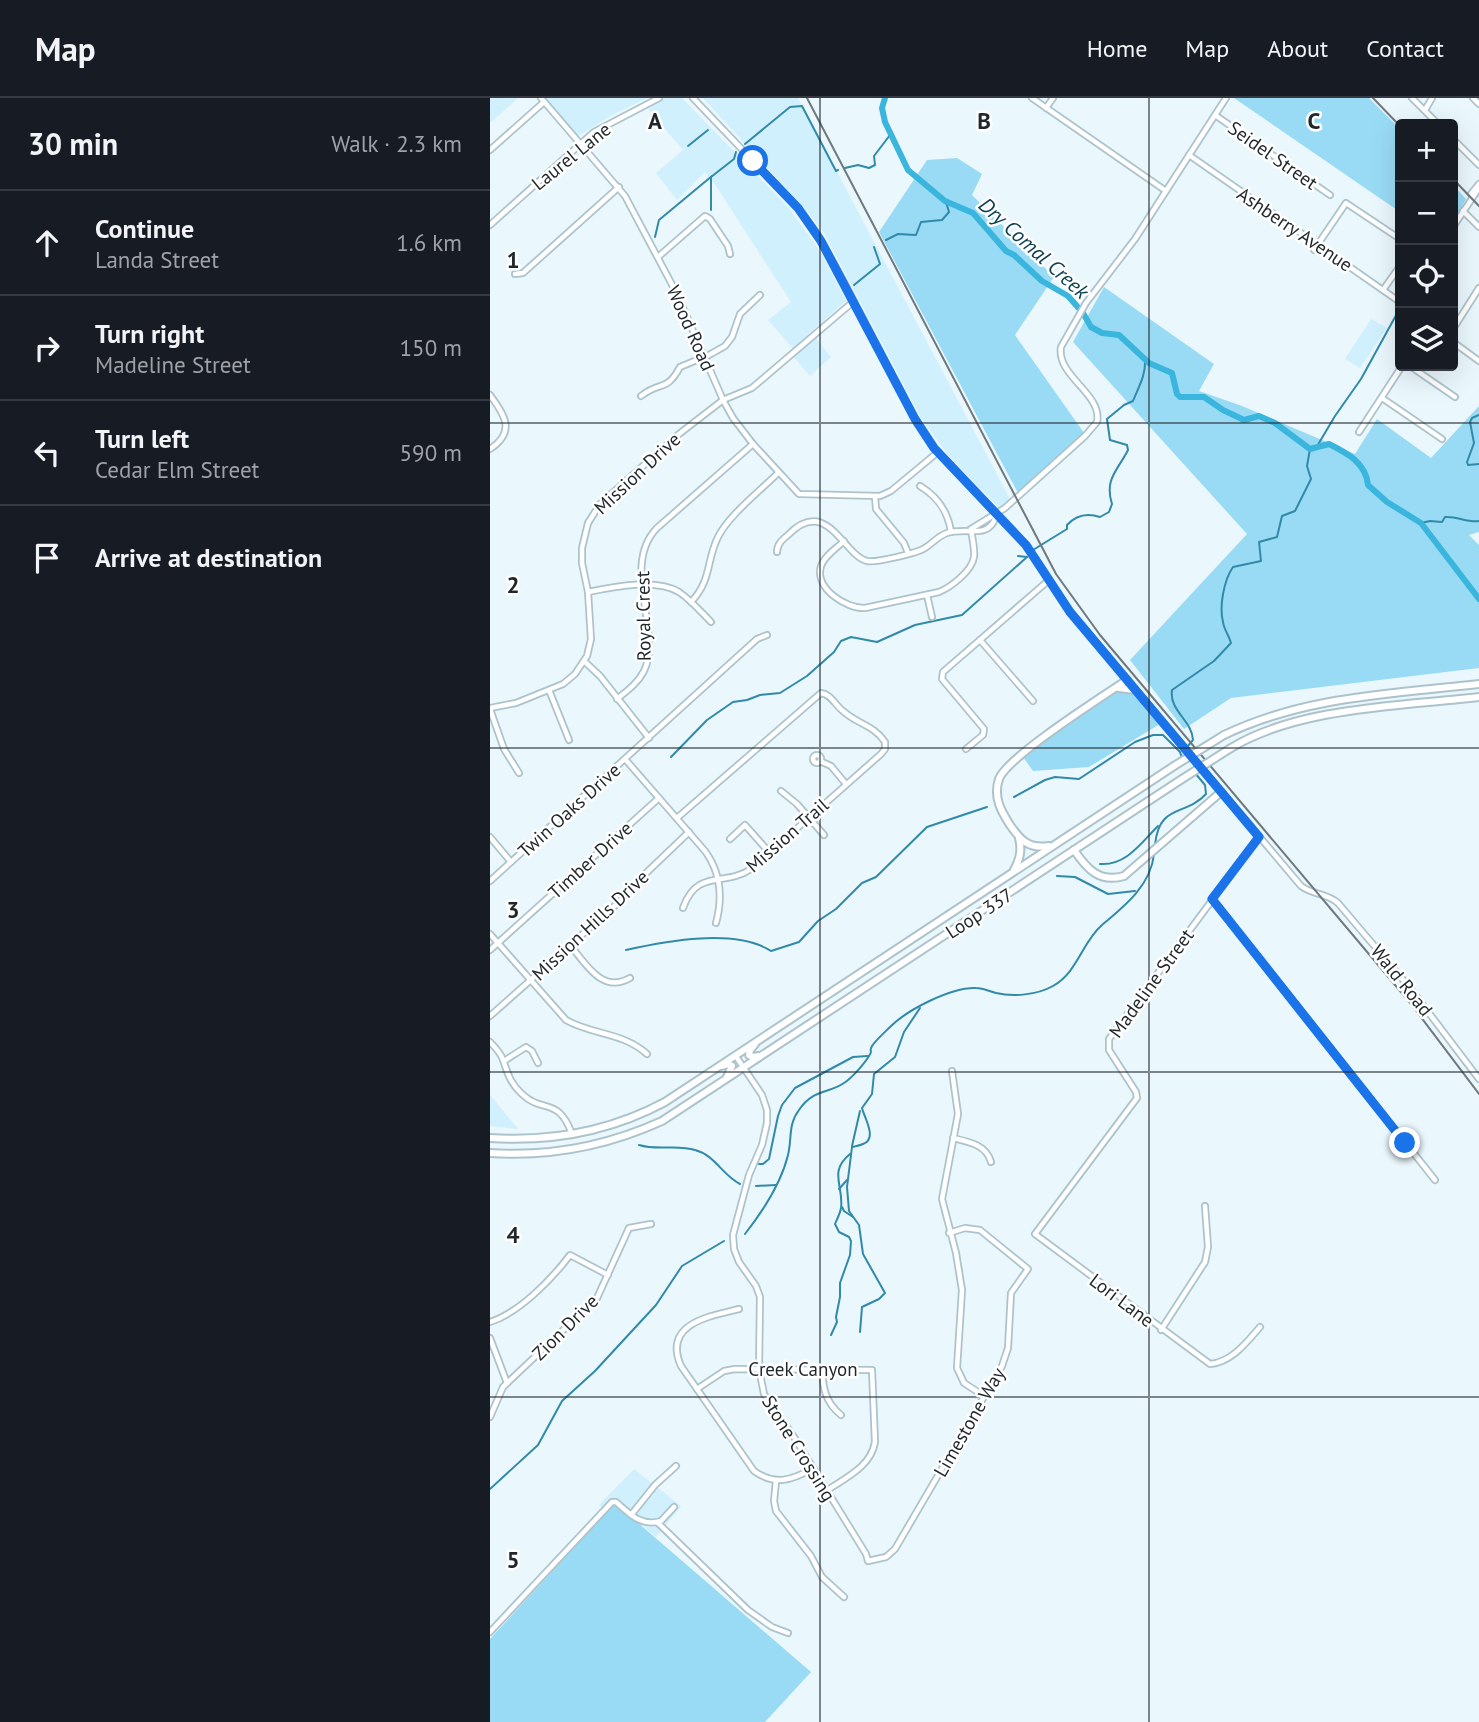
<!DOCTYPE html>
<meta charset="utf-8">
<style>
:root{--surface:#171b24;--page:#242831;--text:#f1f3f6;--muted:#9ea1a6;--line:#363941}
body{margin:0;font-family:"PT Sans",sans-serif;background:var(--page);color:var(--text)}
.controls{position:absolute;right:21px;top:21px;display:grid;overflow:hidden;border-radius:7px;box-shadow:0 7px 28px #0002}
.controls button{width:63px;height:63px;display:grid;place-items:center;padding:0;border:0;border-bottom:2px solid var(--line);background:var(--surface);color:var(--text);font:35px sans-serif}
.stop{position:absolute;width:21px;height:21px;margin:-16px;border:5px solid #1a73e8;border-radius:50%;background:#fff}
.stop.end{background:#1a73e8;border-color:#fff;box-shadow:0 2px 7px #0008}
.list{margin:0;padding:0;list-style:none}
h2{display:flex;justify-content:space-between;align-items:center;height:91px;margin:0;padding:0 28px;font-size:30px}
h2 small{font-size:23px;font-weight:400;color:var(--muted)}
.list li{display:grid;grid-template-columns:46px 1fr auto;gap:21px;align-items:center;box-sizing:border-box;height:105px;padding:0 28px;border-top:2px solid var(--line)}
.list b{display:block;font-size:26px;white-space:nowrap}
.list p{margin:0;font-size:23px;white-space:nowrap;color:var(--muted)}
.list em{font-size:23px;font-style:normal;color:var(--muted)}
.icon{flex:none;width:38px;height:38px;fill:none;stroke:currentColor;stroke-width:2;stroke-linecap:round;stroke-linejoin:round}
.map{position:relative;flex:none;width:989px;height:1624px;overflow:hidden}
header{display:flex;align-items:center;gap:42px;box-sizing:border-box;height:98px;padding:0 35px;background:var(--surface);border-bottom:2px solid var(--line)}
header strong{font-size:33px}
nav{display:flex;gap:38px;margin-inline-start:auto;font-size:24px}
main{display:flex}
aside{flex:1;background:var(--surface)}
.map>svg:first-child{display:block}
.built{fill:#d0f0fd}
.green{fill:#99dbf5}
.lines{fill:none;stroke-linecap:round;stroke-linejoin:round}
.stream{stroke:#318aa8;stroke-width:2}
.river{stroke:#39b5de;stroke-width:6}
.minor-casing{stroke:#adc3cc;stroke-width:8}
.major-casing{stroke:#adc3cc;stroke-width:10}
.minor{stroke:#fff;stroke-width:4.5}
.major{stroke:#fff;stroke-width:6}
.rail{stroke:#6e787d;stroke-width:2}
.major-bridge-casing{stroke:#adc3cc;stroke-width:10;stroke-linecap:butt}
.major-bridge{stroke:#fff;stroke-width:6}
.route{stroke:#1a73e8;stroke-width:9}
.grid{fill:none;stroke:#1f272b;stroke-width:2;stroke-opacity:0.55}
.labels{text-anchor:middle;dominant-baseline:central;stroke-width:5;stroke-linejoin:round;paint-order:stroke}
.street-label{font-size:19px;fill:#1f272b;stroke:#fff}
.water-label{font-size:21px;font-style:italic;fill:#0b4152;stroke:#fff}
.grid-label{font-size:23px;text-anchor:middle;font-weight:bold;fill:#1f272b;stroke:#fff;stroke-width:5;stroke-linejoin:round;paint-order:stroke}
</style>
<header>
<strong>Map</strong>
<nav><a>Home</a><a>Map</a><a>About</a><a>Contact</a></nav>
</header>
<main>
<aside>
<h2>30 min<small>Walk · 2.3 km</small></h2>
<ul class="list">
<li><svg class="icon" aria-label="ahead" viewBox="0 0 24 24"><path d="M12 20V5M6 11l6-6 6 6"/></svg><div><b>Continue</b><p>Landa Street</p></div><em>1.6 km</em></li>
<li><svg class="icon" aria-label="right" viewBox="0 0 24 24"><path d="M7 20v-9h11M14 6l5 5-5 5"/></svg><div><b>Turn right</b><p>Madeline Street</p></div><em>150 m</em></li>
<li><svg class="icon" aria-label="left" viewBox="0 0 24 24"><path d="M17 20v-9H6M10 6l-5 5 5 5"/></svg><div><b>Turn left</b><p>Cedar Elm Street</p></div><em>590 m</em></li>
<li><svg class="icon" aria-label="arrive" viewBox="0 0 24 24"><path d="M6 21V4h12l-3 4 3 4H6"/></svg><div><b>Arrive at destination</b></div></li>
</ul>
</aside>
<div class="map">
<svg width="989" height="1624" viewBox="0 0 989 1624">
<rect width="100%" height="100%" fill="#eaf7fd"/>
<g class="built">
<path d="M0 0H28L0 25Z"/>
<path d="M54 0H157L124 16 88 38Z"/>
<path d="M174 0H192L298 109 330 153 356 203 317 237 322 243 326 240 341 259 320 278 303 258 306 254 278 222 301 204 224 85 215 74 187 102 166 75 193 52 158 11Z"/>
<path d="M213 0H308L520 401 509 410 459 358 431 320 334 135 317 113Z"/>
<path d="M881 221 897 230 870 270 855 261Z"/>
<path d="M0 997 28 1031 0 1028Z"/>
<path d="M144 1371 191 1408 166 1439 125 1405 117 1414 109 1407Z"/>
</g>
<g class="green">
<path d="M744 0H879L910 31V114Z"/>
<path d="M467 60 492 76 482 97 564 179 525 237 594 335 528 395 389 134 437 62Z"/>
<path d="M963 87 976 101 963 124Z"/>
<path d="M614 189 724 266 709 293 752 308 865 356 887 321 941 360 989 308V434L979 437 989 447V570L741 600 694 631 640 562 757 436 583 244Z"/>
<path d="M630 591 641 592 670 626 599 669 543 673 533 659 622 594Z"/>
<path d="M125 1405 321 1574 275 1624H0V1541Z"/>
</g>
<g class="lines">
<g class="stream">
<path d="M255 46 300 9 312 8 346 73 348 72"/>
<path d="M198 48 218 32"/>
<path d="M355 70 368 67 379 70 385 67 384 58 400 37"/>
<path d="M221 112V79L244 61 246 54"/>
<path d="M165 139 169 122 222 78"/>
<path d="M396 142 408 136 426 137 431 124 452 122 459 114 456 104"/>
<path d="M364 187 390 166 384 149"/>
<path d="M989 317 982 320 980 324 984 345 977 364 978 367 989 366"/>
<path d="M826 350 845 318 871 281 910 210"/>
<path d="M931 425 940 423 952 424 955 419C967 418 978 425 989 423"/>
<path d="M543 452 577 431V427C586 417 598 415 610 419L619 414 622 406C614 381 628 372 638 352L637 347 620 342 617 321 634 307 643 303C649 288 656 277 655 261"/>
<path d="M528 458 537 459"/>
<path d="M697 649 703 642C702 622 679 613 682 592L724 563 741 545C739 537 734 532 733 524 729 508 734 482 743 469L771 463 769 444 787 439 792 418 805 413 821 381 817 368 820 351"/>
<path d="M181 659 217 622 243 604 257 602 270 597 290 595 317 578 344 554 351 543 361 539 387 544 425 527 472 517 537 459"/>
<path d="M524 699 555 682 565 679 589 681 645 644 663 637H673L690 654 692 660"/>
<path d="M665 747C669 705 695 719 716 696L715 687 705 675"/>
<path d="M610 766C636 768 651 745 668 728"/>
<path d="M567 778 585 779 618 796 645 793"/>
<path d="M136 852C176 843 245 830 281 853L309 844 328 823 346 811 372 785 386 779 437 729 497 709"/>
<path d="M149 1047C168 1053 187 1046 205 1052 225 1057 232 1077 250 1086"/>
<path d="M362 1048 370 1013"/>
<path d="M269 1066H273L279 1061 288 1018 292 1007 305 990 363 959 378 958"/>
<path d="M266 1088 286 1087"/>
<path d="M349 1091 357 1082"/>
<path d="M352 1109 354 1113 363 1119"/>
<path d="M255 1136C273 1113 291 1086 298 1057 302 1041 298 1026 309 1012 323 991 338 996 354 985 362 980 374 966 379 958 384 950 378 956 382 948 386 942 395 934 400 929 417 912 461 889 486 890 492 890 499 893 506 895 523 899 547 897 563 888 588 874 592 844 612 827 635 808 661 787 664 756"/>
<path d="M370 1234 372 1209 389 1201 395 1195 373 1156 369 1127 359 1113 357 1089 362 1049C365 1048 369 1048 373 1046 388 1041 374 1019 372 1010L382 996 384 976 405 959 414 934 430 910"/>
<path d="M341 1237 347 1224 346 1219 350 1199V1185L360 1157 361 1143 359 1139 349 1134 345 1126C347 1121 350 1116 351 1110 354 1088 338 1074 360 1056"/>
<path d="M0 1391 48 1347 72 1303 105 1273 166 1207 192 1168 234 1143"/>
</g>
<path class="river" d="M395 0 392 10 395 24 418 72 455 103 483 115 516 153 524 157 552 183 578 198 593 215 601 229 612 235 629 237 659 265 682 275 687 296 690 299H714L733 312 754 322 769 318 785 325 820 351 839 346C857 355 876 365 878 387L897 404 931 425 989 501"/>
<defs>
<g id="minor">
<path d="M51 0 135 98 187 196 233 302 243 320 263 346 309 396 390 398 401 393 448 354"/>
<path d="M203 0 308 110 326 134 353 182 425 321 444 350 535 447 580 514 811 788C823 797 837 795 848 805L920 890 989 981"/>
<path d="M542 0 676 93"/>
<path d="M922 0 948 26"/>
<path d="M983 0 989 6"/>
<path d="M556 10 563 0"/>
<path d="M935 12 942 0"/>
<path d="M725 17 840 97"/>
<path d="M963 41 989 67"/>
<path d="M0 52 54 4"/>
<path d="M699 57 910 204"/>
<path d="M981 96 989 86"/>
<path d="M973 113 989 129"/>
<path d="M0 127 104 34 169 0"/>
<path d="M963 129 989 90"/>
<path d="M824 152 856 105 910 141"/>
<path d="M168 159 215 118 220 121 238 148 240 156"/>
<path d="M25 176 33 175 129 89"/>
<path d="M893 192 910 168"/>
<path d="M963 231 989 190"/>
<path d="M963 244 989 263"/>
<path d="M920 268 965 299"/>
<path d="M0 297C15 317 26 334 0 351"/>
<path d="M151 298C171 282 176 295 190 269L219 257 235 248 242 239 250 216 270 197"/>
<path d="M892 300 952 341"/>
<path d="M869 334 912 268"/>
<path d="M430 388C448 399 458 413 461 434"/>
<path d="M385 399 386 411 414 445 418 455"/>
<path d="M481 431 515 410 595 338 607 324C613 296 566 278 571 249L596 205 645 141 736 0"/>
<path d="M354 443C347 450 334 458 331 468 324 490 356 511 375 510L449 494C461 489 482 473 484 459 485 450 482 440 481 431"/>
<path d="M287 454C287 446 292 442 298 437 337 397 353 457 377 463 386 465 427 455 435 450 443 445 448 438 457 435 469 431 486 435 494 432 502 429 504 424 507 416"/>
<path d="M98 494C123 489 166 480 189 494 201 502 211 514 221 524"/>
<path d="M437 497 442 519"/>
<path d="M201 504C222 482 216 463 228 439 239 417 270 393 288 375"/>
<path d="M490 542 543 603"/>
<path d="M94 563 110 578 159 640"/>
<path d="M59 592 79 642"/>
<path d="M127 601C137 593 148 585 154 573 173 534 130 468 167 430L263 346"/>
<path d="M0 610 26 605 73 586 85 576 97 558 101 541 98 494 92 465V450L98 425 110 406 189 336 233 302 262 290 364 203"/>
<path d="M0 611 14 651 29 675"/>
<path d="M476 651 493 637 494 631 452 581 453 574 559 482"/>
<circle cx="327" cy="661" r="4"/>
<path d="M135 661 215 753C231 775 233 799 226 825"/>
<path d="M330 663 341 668 356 686"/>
<path d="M291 693 307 706 334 737"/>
<path d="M187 720 331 595C341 596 345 607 353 613 367 626 384 627 395 644V651L391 656 261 771C235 789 207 770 193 810"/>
<path d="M0 739 21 764"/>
<path d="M769 739 619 941V952L646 994 647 1000 545 1136 720 1266C742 1264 757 1244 770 1229"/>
<path d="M240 741 255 727 279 754"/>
<path d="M0 783 267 541 277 537"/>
<path d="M722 801 945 1082"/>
<path d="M0 836 76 922C102 937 133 934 157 956"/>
<path d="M80 847C96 866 112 896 140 880"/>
<path d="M0 852 169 700"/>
<path d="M0 918 138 796 153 778 199 734"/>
<path d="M0 944C5 949 11 955 13 962 18 976 20 985 32 996 53 1016 68 998 82 1036"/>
<path d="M245 957 272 997 277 1012V1025L272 1047 259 1077 243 1137 244 1151 249 1164 266 1188 270 1199 269 1271 274 1296 304 1339 376 1456 378 1463 396 1459 405 1451 512 1268 518 1250 521 1195 538 1171 490 1132 475 1130 459 1135"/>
<path d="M14 963 36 949 42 953 48 965"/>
<path d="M462 973 468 1016 452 1101 466 1155 472 1192 467 1270 474 1285 494 1298"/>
<path d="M463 1040C480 1044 496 1047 501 1064"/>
<path d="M249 1211C221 1218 172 1225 191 1268L264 1373C285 1388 302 1382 322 1371"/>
<path d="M0 1224C29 1215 62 1181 80 1157L118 1177"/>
<path d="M671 1232 715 1164 718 1149 715 1108"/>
<path d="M0 1240 17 1285"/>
<path d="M332 1271C333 1290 335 1304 351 1317"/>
<path d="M207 1291 234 1273 245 1271 382 1272 385 1344C381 1369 355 1380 336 1393"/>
<path d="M0 1319 13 1289 107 1200 139 1130 161 1126"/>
<path d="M286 1383 284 1403 286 1413 321 1458 332 1479 354 1499"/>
<path d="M141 1417 165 1387 186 1368"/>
<path d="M168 1425 258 1512 282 1529 298 1535"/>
<path d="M0 1534 122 1404H126C140 1416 151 1429 171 1423L184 1409"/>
</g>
<g id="major">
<path d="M629 590 645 592"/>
<path d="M734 637C815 598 902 596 989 586"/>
<path d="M741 650C808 609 912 608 989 599"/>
<path d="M559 748C539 751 531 743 520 727 511 713 503 699 509 681 517 659 612 599 637 582"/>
<path d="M584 752C597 771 609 785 634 778L731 694"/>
<path d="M524 772C530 761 532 752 529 740"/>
<path d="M265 946 260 952 259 957 263 959 269 958"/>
<path d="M231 968 238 966 242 968 237 979"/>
<path d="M0 1040C62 1044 121 1033 175 1004L684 668"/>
<path d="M0 1055C60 1059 117 1048 172 1023L692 681"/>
</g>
</defs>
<use href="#minor" class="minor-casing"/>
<use href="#major" class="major-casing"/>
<use href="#minor" class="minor"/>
<use href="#major" class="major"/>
<g class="rail">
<path d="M317 0 566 476 610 537 921 906 989 996"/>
<path d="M883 0 910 28"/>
<path d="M963 81 989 108"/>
</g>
<defs>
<g id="major-bridge">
<path d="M684 668 734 637"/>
<path d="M692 681 741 650"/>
</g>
</defs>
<use href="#major-bridge" class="major-bridge-casing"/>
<use href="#major-bridge" class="major-bridge"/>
</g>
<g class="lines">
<path class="route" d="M263 63 308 110 331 143 425 321 444 350 536 447 580 514 769 739 722 801 915 1045"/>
</g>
<path class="grid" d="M330 0V1624M659 0V1624M0 325H989M0 650H989M0 974H989M0 1299H989"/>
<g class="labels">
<g class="street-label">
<text transform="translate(783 57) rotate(35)">Seidel Street</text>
<text transform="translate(81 58) rotate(-39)">Laurel Lane</text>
<text transform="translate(805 131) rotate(34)">Ashberry Avenue</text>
<text transform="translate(201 230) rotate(66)">Wood Road</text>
<text transform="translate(147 375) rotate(-43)">Mission Drive</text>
<text transform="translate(153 518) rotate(-91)">Royal Crest</text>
<text transform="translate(79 712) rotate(-42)">Twin Oaks Drive</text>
<text transform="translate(297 737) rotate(-41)">Mission Trail</text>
<text transform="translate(100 762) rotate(-42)">Timber Drive</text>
<text transform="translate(489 815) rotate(-33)">Loop 337</text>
<text transform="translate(100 827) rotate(-43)">Mission Hills Drive</text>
<text transform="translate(912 882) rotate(51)">Wald Road</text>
<text transform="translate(661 885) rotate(-54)">Madeline Street</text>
<text transform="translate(632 1202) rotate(37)">Lori Lane</text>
<text transform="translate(75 1229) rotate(-45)">Zion Drive</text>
<text x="313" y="1271">Creek Canyon</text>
<text transform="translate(479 1324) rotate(-60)">Limestone Way</text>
<text transform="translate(309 1350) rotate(58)">Stone Crossing</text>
</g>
<g class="water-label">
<text transform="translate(544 150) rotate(42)">Dry Comal Creek</text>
</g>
</g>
<g class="grid-label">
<text x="165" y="31">A</text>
<text x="494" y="31">B</text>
<text x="824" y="31">C</text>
<text x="23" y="170">1</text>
<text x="23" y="495">2</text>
<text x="23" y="820">3</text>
<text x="23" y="1145">4</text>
<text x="23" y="1470">5</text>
</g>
</svg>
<div class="controls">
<button>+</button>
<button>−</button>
<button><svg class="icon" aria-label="locate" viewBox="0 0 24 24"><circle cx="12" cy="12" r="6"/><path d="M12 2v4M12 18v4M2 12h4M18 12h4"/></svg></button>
<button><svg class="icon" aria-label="layers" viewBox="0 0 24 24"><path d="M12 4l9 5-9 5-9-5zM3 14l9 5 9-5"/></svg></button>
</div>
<div class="stop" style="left:263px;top:63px"></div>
<div class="stop end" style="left:915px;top:1045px"></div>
</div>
</main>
